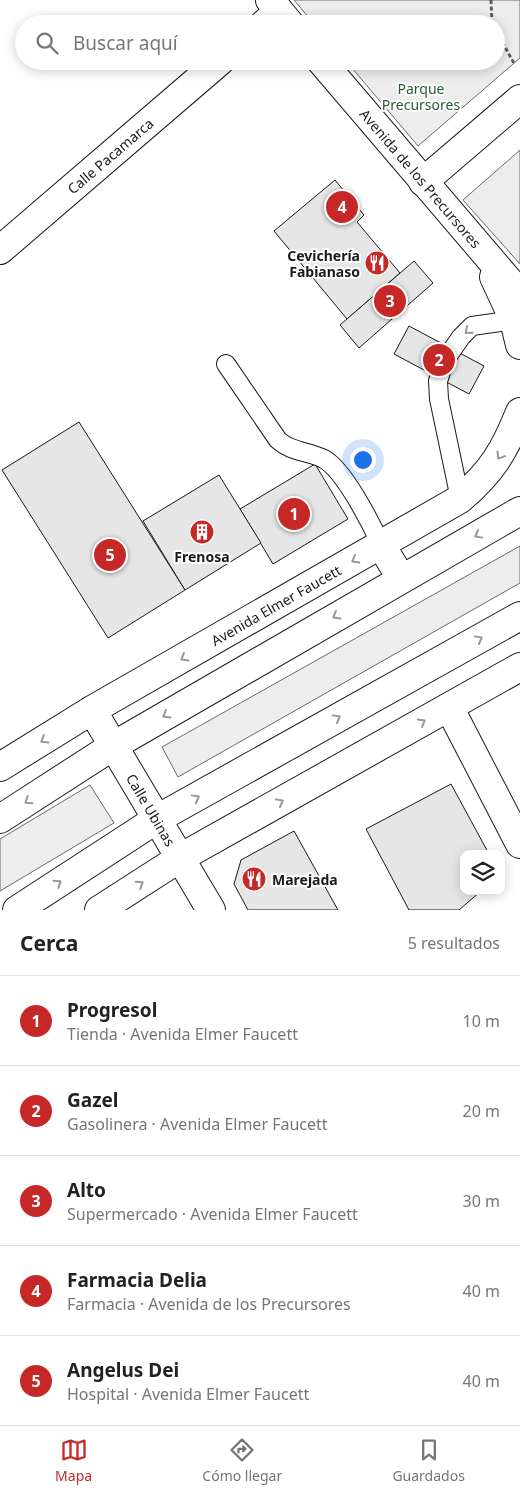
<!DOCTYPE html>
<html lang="es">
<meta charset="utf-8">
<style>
:root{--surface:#fff;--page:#f2f2f2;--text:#222;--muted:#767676;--line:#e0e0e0;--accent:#c62828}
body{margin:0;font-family:"Noto Sans",sans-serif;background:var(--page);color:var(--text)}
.controls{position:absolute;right:15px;bottom:15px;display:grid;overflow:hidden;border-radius:10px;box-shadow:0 2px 12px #0003}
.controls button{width:45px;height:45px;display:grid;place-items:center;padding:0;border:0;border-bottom:1px solid var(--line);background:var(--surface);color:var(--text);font:25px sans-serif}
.you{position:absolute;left:362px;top:459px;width:18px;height:18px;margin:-12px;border:4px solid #fff;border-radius:50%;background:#1a73e8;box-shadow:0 0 0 8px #1a73e833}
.badge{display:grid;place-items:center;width:32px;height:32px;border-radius:50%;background:var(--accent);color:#fff;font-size:16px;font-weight:700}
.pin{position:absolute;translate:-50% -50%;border:2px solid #fff;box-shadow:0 1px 5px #0006}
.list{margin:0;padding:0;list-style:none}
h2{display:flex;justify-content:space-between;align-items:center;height:65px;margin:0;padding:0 20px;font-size:21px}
h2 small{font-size:16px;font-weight:400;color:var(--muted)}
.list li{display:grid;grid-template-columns:32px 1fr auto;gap:15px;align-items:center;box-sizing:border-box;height:90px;padding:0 20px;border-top:1px solid var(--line)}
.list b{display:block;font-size:19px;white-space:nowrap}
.list p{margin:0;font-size:16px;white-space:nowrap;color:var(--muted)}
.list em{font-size:16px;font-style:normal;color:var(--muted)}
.icon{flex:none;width:28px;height:28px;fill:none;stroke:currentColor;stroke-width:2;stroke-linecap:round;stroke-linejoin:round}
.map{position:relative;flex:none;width:520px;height:910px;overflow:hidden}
.search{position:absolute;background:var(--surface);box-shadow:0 2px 12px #0003;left:15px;right:15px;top:15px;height:55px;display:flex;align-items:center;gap:12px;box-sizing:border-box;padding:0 18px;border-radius:28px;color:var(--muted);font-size:19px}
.sheet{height:515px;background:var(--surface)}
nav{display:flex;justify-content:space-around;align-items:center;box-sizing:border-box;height:70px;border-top:1px solid var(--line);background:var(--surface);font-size:14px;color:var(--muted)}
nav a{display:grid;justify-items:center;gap:2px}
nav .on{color:var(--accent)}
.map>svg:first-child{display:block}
.built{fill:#ededed;stroke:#6a6a6a}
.building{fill:#e6e6e6;stroke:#1a1a1a}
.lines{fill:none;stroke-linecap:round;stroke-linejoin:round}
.service-casing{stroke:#1a1a1a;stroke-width:20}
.minor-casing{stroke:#1a1a1a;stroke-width:30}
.secondary-casing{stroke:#1a1a1a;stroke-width:30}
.primary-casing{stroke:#1a1a1a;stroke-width:30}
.path{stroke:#5f5f5f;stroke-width:3;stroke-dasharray:4 2.5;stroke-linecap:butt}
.service{stroke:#fff;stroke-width:18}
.minor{stroke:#fff;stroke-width:28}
.secondary{stroke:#fff;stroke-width:28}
.primary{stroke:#fff;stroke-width:28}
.oneway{stroke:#989898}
.labels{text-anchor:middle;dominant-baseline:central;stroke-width:4;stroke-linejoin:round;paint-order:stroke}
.park-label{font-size:14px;fill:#2b5a34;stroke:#fff}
.street-label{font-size:14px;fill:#1a1a1a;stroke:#fff}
.poi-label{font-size:14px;font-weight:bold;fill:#1a1a1a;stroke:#fff;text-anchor:end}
</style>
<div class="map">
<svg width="520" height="910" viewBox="0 0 520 910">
<rect width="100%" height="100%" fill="#fff"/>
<g class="built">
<path d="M294 0H520V58L418 146 346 61H496V24H314Z"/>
<path d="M520 150V264L463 200Z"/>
<path d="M520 546V583L178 777 162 747Z"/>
<path d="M90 785 114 823 0 891V839Z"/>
</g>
<g class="building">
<path d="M335 180 364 215 357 222 400 273 347 319 274 231Z"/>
<path d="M414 261 433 283 359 348 340 325Z"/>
<path d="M409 326 484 366 469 394 394 354Z"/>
<path d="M79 422 185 590 108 638 2 470Z"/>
<path d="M315 464 348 519 273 564 240 509Z"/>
<path d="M219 475 261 543 185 590 143 521Z"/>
<path d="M451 784 489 854H464V891H481L459 910H409L366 829Z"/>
<path d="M294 831 338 910H248L234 884 241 860Z"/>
</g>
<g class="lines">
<defs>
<g id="service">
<path d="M226 364 278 440C291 452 308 451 324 459 344 470 371 523 381 545"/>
<path d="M460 499 439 399 438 381 445 360 461 337 472 326 514 320"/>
</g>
<g id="minor">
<path d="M264 24 279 11"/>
<path id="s1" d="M0 250 220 61"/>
<path d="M449 707 520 844"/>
<path id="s2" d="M92 710 211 910"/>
</g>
<g id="secondary">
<path d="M270 0 290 24"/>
<path id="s3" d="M321 61 520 294"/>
<path d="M423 182 520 99"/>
<path d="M494 277 514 320 520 345"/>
<path id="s4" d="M0 767 92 710 460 499C492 472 505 450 520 412"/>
<path d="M99 910 180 858 520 667"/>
</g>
<g id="primary">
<path d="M381 545 401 578"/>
<path d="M0 819 113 746 520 511"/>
<path d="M17 910 157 819 520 616"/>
</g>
</defs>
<use href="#service" class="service-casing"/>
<use href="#minor" class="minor-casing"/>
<use href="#secondary" class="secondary-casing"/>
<use href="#primary" class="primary-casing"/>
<g class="path">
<path d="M491 0 492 24"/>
<path d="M496 31 515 65"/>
</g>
<use href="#service" class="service"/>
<use href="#minor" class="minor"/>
<use href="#secondary" class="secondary"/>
<use href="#primary" class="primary"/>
</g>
<defs><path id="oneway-chevron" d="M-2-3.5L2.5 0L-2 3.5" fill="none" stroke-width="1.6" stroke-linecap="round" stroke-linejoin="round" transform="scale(1.25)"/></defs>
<g class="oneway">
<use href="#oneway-chevron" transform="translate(468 331) rotate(140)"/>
<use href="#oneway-chevron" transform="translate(500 456) rotate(121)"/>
<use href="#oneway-chevron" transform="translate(478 535) rotate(151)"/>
<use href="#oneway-chevron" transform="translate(355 560) rotate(150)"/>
<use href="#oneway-chevron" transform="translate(336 616) rotate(150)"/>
<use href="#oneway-chevron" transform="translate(479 639) rotate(-29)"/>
<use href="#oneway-chevron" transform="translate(184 658) rotate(150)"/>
<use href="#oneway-chevron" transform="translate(166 715) rotate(150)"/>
<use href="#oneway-chevron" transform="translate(337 718) rotate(-29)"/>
<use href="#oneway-chevron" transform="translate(422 722) rotate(-30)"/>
<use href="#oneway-chevron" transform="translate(44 740) rotate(148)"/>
<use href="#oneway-chevron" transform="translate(196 798) rotate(-29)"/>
<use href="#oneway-chevron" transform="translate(28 801) rotate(147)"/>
<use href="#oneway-chevron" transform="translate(280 802) rotate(-29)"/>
<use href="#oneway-chevron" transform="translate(58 883) rotate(-33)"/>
<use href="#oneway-chevron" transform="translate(140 884) rotate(-33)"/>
</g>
<defs>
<symbol id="restaurant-disc" viewBox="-11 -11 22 22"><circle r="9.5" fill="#c62828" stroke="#fff"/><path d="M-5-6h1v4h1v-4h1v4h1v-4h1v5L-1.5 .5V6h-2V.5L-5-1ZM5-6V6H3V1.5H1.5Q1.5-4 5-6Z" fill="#fff"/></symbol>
<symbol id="building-disc" viewBox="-11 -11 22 22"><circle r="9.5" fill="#c62828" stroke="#fff"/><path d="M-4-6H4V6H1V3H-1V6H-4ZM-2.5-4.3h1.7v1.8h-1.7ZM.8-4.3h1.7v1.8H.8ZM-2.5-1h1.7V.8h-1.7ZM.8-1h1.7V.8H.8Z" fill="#fff"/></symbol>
</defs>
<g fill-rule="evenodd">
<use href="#restaurant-disc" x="363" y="249" width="28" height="28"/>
<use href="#building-disc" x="188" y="518" width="28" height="28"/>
<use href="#restaurant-disc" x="240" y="865" width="28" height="28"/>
</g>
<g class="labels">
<g class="park-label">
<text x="421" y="88">Parque<tspan x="421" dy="16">Precursores</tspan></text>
</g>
<g class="street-label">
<text stroke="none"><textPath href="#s1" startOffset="145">Calle Pacamarca</textPath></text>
<text stroke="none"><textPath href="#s3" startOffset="154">Avenida de los Precursores</textPath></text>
<text stroke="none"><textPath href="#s4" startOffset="320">Avenida Elmer Faucett</textPath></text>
<text stroke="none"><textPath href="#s2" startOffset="116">Calle Ubinas</textPath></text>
</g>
<g class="poi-label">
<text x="360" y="255">Cevichería<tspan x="360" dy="16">Fabianaso</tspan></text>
<text x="202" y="556" text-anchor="middle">Frenosa</text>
<text x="272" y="879" text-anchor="start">Marejada</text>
</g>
</g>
</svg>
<div class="controls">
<button><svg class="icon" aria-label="layers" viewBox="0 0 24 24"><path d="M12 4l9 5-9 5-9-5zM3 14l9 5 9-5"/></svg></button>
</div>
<div class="you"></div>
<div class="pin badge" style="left:294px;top:514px">1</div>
<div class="pin badge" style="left:439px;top:360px">2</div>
<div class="pin badge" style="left:390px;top:301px">3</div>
<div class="pin badge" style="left:342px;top:207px">4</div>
<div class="pin badge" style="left:110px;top:555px">5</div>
<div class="search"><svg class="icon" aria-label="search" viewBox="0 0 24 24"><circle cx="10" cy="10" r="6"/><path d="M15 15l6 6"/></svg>Buscar aquí</div>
</div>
<section class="sheet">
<h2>Cerca<small>5 resultados</small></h2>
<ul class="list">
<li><span class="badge">1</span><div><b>Progresol</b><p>Tienda · Avenida Elmer Faucett</p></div><em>10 m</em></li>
<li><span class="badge">2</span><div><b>Gazel</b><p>Gasolinera · Avenida Elmer Faucett</p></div><em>20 m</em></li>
<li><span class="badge">3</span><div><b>Alto</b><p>Supermercado · Avenida Elmer Faucett</p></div><em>30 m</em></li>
<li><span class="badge">4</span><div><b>Farmacia Delia</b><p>Farmacia · Avenida de los Precursores</p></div><em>40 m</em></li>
<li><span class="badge">5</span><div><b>Angelus Dei</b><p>Hospital · Avenida Elmer Faucett</p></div><em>40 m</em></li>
</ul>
</section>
<nav>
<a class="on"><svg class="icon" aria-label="map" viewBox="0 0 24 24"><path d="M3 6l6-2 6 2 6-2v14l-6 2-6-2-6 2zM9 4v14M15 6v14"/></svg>Mapa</a>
<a><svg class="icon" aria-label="directions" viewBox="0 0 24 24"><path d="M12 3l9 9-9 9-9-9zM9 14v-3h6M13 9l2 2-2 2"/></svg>Cómo llegar</a>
<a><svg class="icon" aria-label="saved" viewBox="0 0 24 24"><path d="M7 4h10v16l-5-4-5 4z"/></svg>Guardados</a>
</nav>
